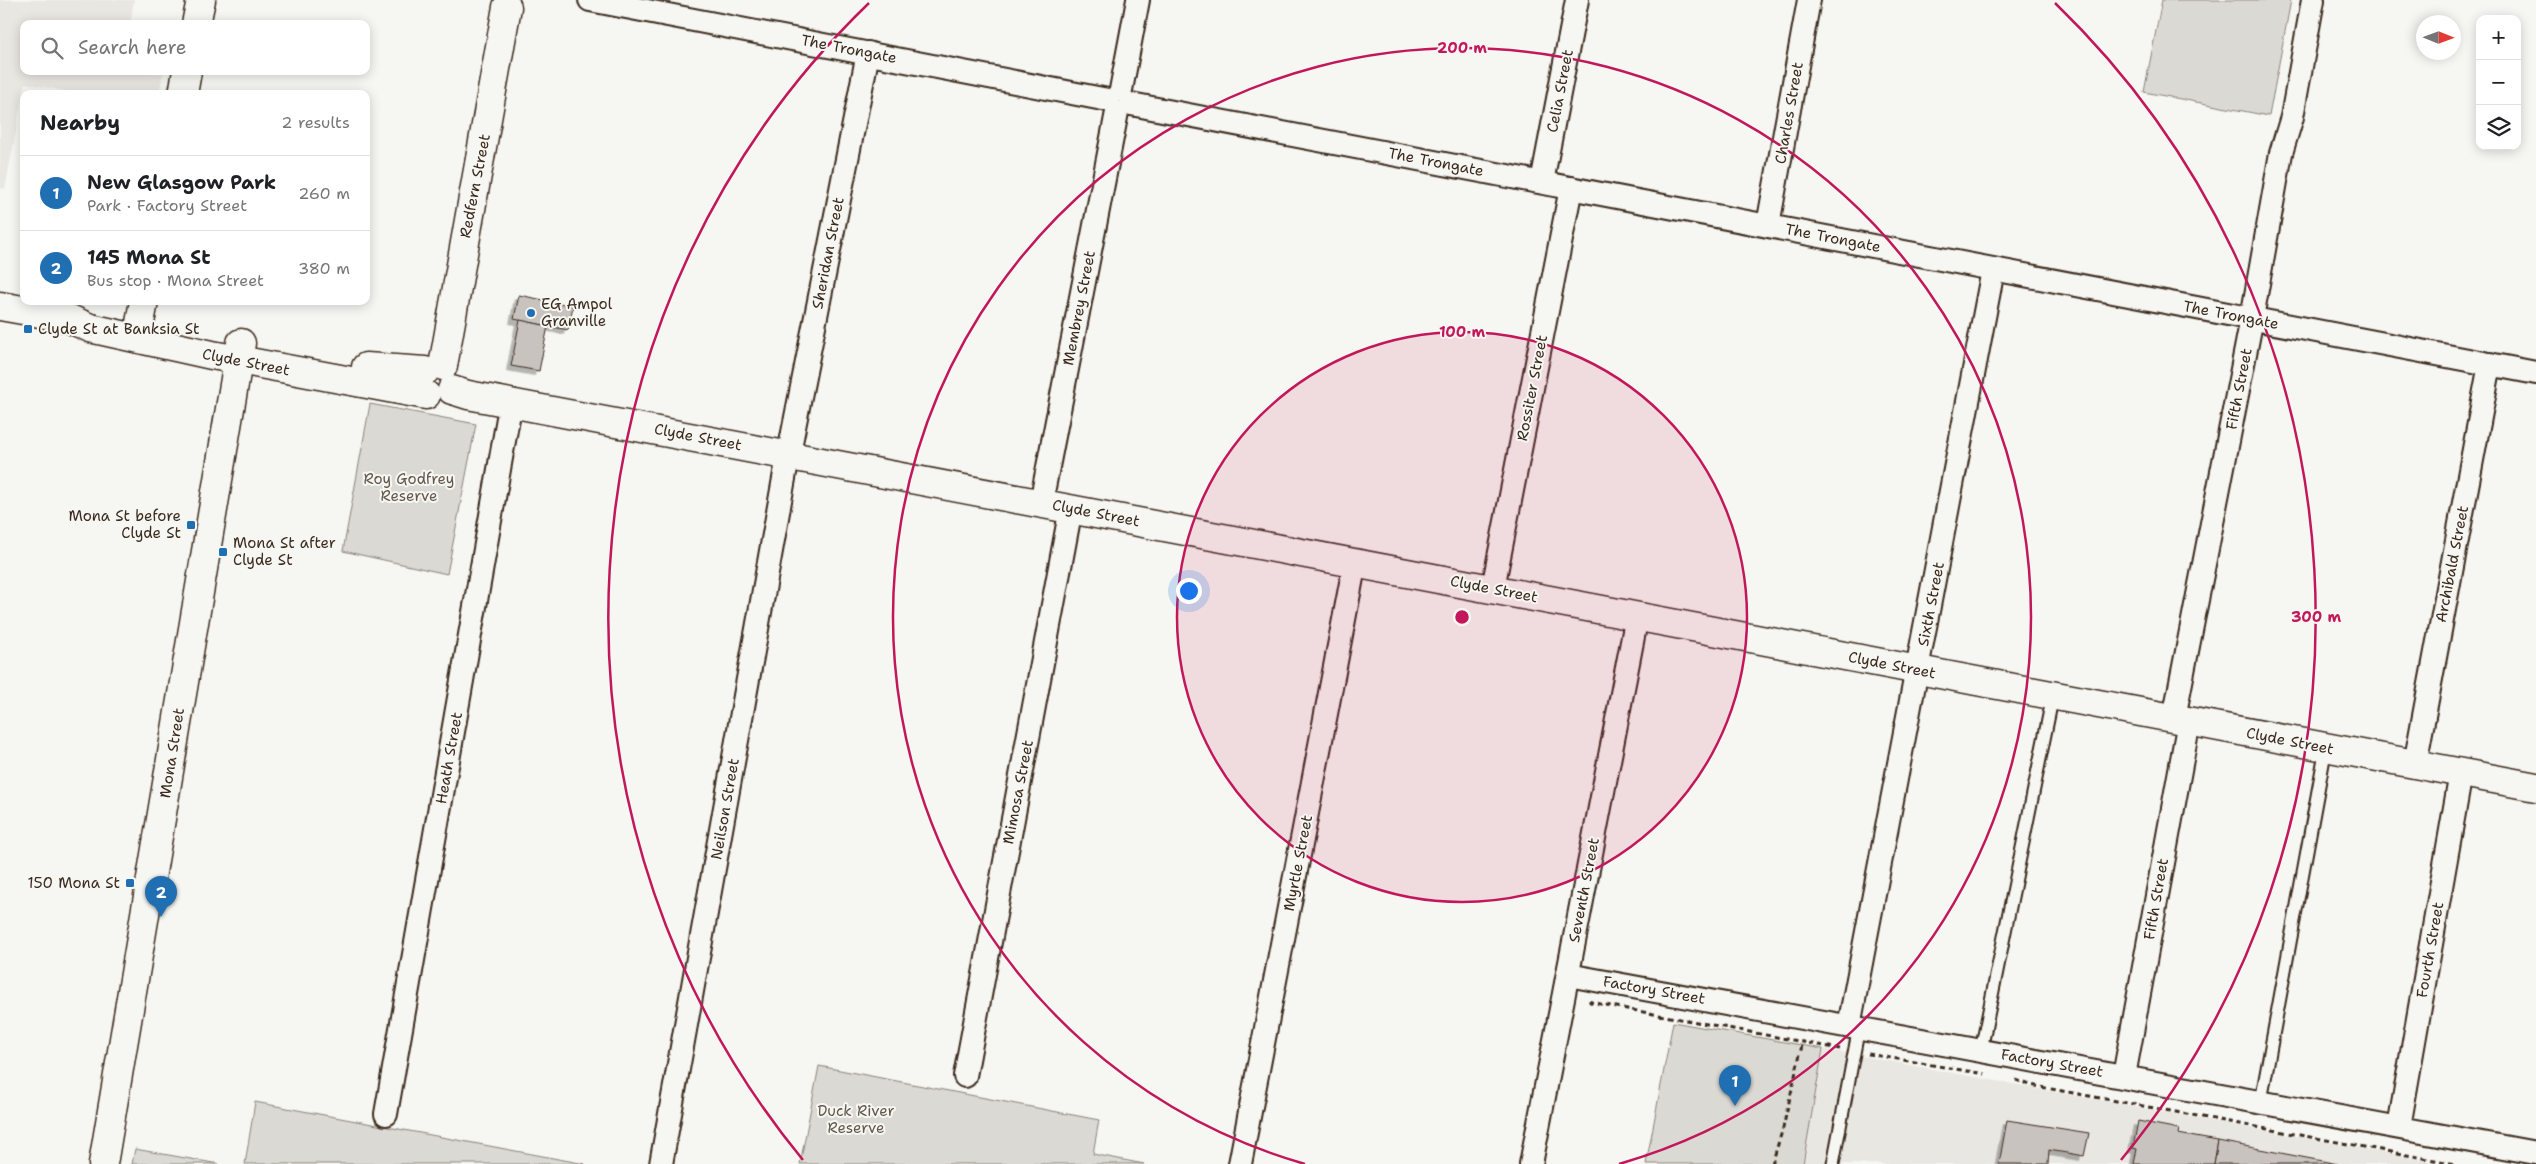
<!DOCTYPE html>
<meta charset="utf-8">
<style>
:root{--surface:#fff;--page:#f2f2f2;--text:#202124;--muted:#757577;--line:#e0e0e0;--accent:#1f6fb2}
body{margin:0;font-family:"Shantell Sans",sans-serif;background:var(--page);color:var(--text)}
.controls{position:absolute;right:15px;top:15px;display:grid;overflow:hidden;border-radius:10px;box-shadow:0 2px 12px #0003}
.controls button{width:45px;height:45px;display:grid;place-items:center;padding:0;border:0;border-bottom:1px solid var(--line);background:var(--surface);color:var(--text);font:25px sans-serif}
.compass{position:absolute;left:2416px;top:15px;width:45px;height:45px;border-radius:50%;background:var(--surface);box-shadow:0 2px 12px #0003;rotate:91deg}
.you{position:absolute;left:1188px;top:590px;width:18px;height:18px;margin:-12px;border:4px solid #fff;border-radius:50%;background:#1a73e8;box-shadow:0 0 0 8px #1a73e833}
.badge{display:grid;place-items:center;width:32px;height:32px;border-radius:50%;background:var(--accent);color:#fff;font-size:16px;font-weight:700}
.pin{position:absolute;translate:-50% -41px;filter:drop-shadow(0 1px 2px #0008)}
.pin::after{content:'';position:absolute;top:26px;width:18px;height:15px;background:inherit;clip-path:polygon(0 0,100% 0,50% 100%)}
.list{margin:0;padding:0;list-style:none}
h2{display:flex;justify-content:space-between;align-items:center;height:65px;margin:0;padding:0 20px;font-size:21px}
h2 small{font-size:16px;font-weight:400;color:var(--muted)}
.list li{display:grid;grid-template-columns:32px 1fr auto;gap:15px;align-items:center;box-sizing:border-box;height:75px;padding:0 20px;border-top:1px solid var(--line)}
.list b{display:block;font-size:19px;white-space:nowrap}
.list p{margin:0;font-size:16px;white-space:nowrap;color:var(--muted)}
.list em{font-size:16px;font-style:normal;color:var(--muted)}
.icon{flex:none;width:28px;height:28px;fill:none;stroke:currentColor;stroke-width:2;stroke-linecap:round;stroke-linejoin:round}
.map{position:relative;flex:none;width:2536px;height:1164px;overflow:hidden}
.search{position:absolute;background:var(--surface);box-shadow:0 2px 12px #0003;left:20px;top:20px;width:350px;height:55px;display:flex;align-items:center;gap:12px;box-sizing:border-box;padding:0 18px;border-radius:10px;color:var(--muted);font-size:19px}
.panel{position:absolute;background:var(--surface);box-shadow:0 2px 12px #0003;left:20px;top:90px;width:350px;height:215px;border-radius:10px}
.map>svg:first-child{display:block}
.built{fill:#e8e7e2}
.green{fill:#dad9d3;stroke:#8a8278}
.building{fill:#c8c3be;stroke:#3b2a1e;filter:url(#shadow)}
.lines{fill:none;stroke-linecap:round;stroke-linejoin:round}
.service-casing{stroke:#3b2a1e;stroke-width:15}
.minor-casing{stroke:#3b2a1e;stroke-width:26}
.tertiary-casing{stroke:#3b2a1e;stroke-width:31}
.secondary-casing{stroke:#3b2a1e;stroke-width:31}
.path{stroke:#3b2a1e;stroke-width:3;stroke-dasharray:5 4;stroke-linecap:butt}
.service{stroke:#f6f6f2;stroke-width:11}
.minor{stroke:#f6f6f2;stroke-width:22}
.tertiary{stroke:#f6f6f2;stroke-width:28}
.secondary{stroke:#f6f6f2;stroke-width:28}
.ring{fill:none;stroke:#c2185b;stroke-width:2.5}
.poi-dot{fill:#1f6fb2;stroke:#f6f6f2;stroke-width:2}
.labels{text-anchor:middle;dominant-baseline:central;stroke-width:4;stroke-linejoin:round;paint-order:stroke}
.street-label{font-size:15px;fill:#3b2a1e;stroke:#f6f6f2}
.poi-label{font-size:15px;fill:#3b2a1e;stroke:#f6f6f2;text-anchor:start}
.park-label{font-size:15px;fill:#63564b;stroke:#f6f6f2}
.centre{fill:#c2185b;stroke:#f6f6f2;stroke-width:2.5}
.ring-label{font-size:15px;text-anchor:middle;font-weight:bold;fill:#c2185b;stroke:#f6f6f2;stroke-width:4;stroke-linejoin:round;paint-order:stroke}
</style>
<div class="map">
<svg width="2536" height="1164" viewBox="0 0 2536 1164">
<defs>
<filter id="shadow"><feDropShadow dx="-4.5" dy="4.5" stdDeviation="0" flood-color="#0004"/></filter>
</defs>
<rect width="100%" height="100%" fill="#f6f6f2"/>
<filter id="ink" filterUnits="userSpaceOnUse"><feTurbulence type="fractalNoise" baseFrequency=".02" numOctaves="2"/><feDisplacementMap in="SourceGraphic" scale="10" xChannelSelector="R" yChannelSelector="G"/><feConvolveMatrix kernelMatrix="1 2 1 2 8 2 1 2 1" color-interpolation-filters="sRGB"/></filter>
<g filter="url(#ink)">
<g class="built">
<path d="M0 0H134L130 24H24V71L163 73 159 94H80L25 83 5 189 0 188Z"/>
<path d="M1823 1049 2446 1164H1803Z"/>
</g>
<g class="green">
<path d="M2162 0H2291L2269 116 2144 92Z"/>
<path d="M370 404 476 424 447 574 343 551Z"/>
<path d="M1673 1022 1823 1049 1803 1164H1646Z"/>
<path d="M819 1066 1099 1120 1093 1154 1144 1164H800Z"/>
<path d="M255 1102 585 1164H245Z"/>
<path d="M135 1149 219 1164H132Z"/>
</g>
<g class="building">
<path d="M519 295 573 306 568 330 514 319Z"/>
<path d="M520 320 548 326 539 371 511 366Z"/>
<path d="M2007 1120 2089 1133 2084 1156 2049 1150 2048 1164H1999Z"/>
<path d="M2138 1121 2179 1129 2178 1134 2218 1141 2214 1164H2134L2137 1149 2133 1148Z"/>
<path d="M2218 1141 2338 1164H2214Z"/>
</g>
<g class="lines">
<defs>
<g id="service">
<path d="M1981 1050 2053 695"/>
<path d="M2261 1101 2326 747"/>
<path d="M1833 1164 1859 1027"/>
</g>
<g id="minor">
<path d="M590 0 1108 100"/>
<path d="M1121 90 1138 0"/>
<path d="M1131 104 2536 373"/>
<path d="M1542 182 1577 0"/>
<path d="M1768 225 1809 0"/>
<path d="M1041 503 1117 112"/>
<path d="M1493 588 1571 188"/>
<path d="M2174 718 2252 318 2281 153 2292 117 2313 0"/>
<path d="M2415 764 2490 364"/>
<path d="M1568 975 2536 1153"/>
<path d="M1849 1026 1993 270"/>
<path d="M965 1076 1071 508"/>
<path d="M2124 1076 2189 721"/>
<path d="M386 1114 511 401"/>
<path d="M2399 1127 2461 773"/>
<path d="M661 1164 785 473 868 53"/>
<path d="M1240 1164 1355 562"/>
<path d="M1531 1164 1637 616"/>
</g>
<g id="tertiary">
<path d="M196 24 201 0"/>
<path d="M183 94 187 71"/>
<path d="M140 323 144 301"/>
<path d="M443 366 507 7"/>
</g>
<g id="secondary">
<path d="M0 306 68 318 90 328 212 355 426 395"/>
<path d="M366 367 425 371"/>
<path d="M452 390 468 395 2536 787"/>
<path d="M103 1164 241 343"/>
</g>
</defs>
<use href="#service" class="service-casing"/>
<use href="#minor" class="minor-casing"/>
<use href="#tertiary" class="tertiary-casing"/>
<use href="#secondary" class="secondary-casing"/>
<g class="path">
<path d="M1590 1000V1002L1840 1049"/>
<path d="M1868 1054 1985 1074"/>
<path d="M2016 1080 2030 1085 2456 1164"/>
<path d="M1772 1164 1783 1128 1803 1041"/>
</g>
<use href="#service" class="service"/>
<use href="#minor" class="minor"/>
<use href="#tertiary" class="tertiary"/>
<use href="#secondary" class="secondary"/>
</g>
</g>
<circle cx="1462" cy="617" r="285" fill="#c2185b" fill-opacity=".12"/>
<g class="ring">
<circle cx="1462" cy="617" r="285"/>
<path d="M1305 1164A569 569 0 1 1 1619 1164"/>
<path d="M803 1160A854 854 0 0 1 869 3M2055 3A854 854 0 0 1 2121 1160"/>
</g>
<g class="poi-dot">
<circle cx="531" cy="313" r="5"/>
<rect x="23" y="324" width="10" height="10" rx="2.5"/>
<rect x="186" y="520" width="10" height="10" rx="2.5"/>
<rect x="218" y="547" width="10" height="10" rx="2.5"/>
<rect x="125" y="878" width="10" height="10" rx="2.5"/>
</g>
<g class="labels">
<g class="street-label">
<text transform="translate(849 49) rotate(11)">The Trongate</text>
<text transform="translate(1560 91) rotate(-79)">Celia Street</text>
<text transform="translate(1789 113) rotate(-80)">Charles Street</text>
<text transform="translate(1436 162) rotate(11)">The Trongate</text>
<text transform="translate(475 186) rotate(-79)">Redfern Street</text>
<text transform="translate(1833 238) rotate(11)">The Trongate</text>
<text transform="translate(828 253) rotate(-79)">Sheridan Street</text>
<text transform="translate(1079 308) rotate(-79)">Membrey Street</text>
<text transform="translate(2231 315) rotate(11)">The Trongate</text>
<text transform="translate(246 362) rotate(11)">Clyde Street</text>
<text transform="translate(1532 388) rotate(-79)">Rossiter Street</text>
<text transform="translate(2239 389) rotate(-79)">Fifth Street</text>
<text transform="translate(698 437) rotate(11)">Clyde Street</text>
<text transform="translate(1096 513) rotate(11)">Clyde Street</text>
<text transform="translate(2452 564) rotate(-79)">Archibald Street</text>
<text transform="translate(1494 589) rotate(11)">Clyde Street</text>
<text transform="translate(1931 604) rotate(-79)">Sixth Street</text>
<text transform="translate(1892 665) rotate(11)">Clyde Street</text>
<text transform="translate(2290 741) rotate(11)">Clyde Street</text>
<text transform="translate(172 753) rotate(-81)">Mona Street</text>
<text transform="translate(449 758) rotate(-80)">Heath Street</text>
<text transform="translate(1018 792) rotate(-79)">Mimosa Street</text>
<text transform="translate(725 809) rotate(-80)">Neilson Street</text>
<text transform="translate(1298 863) rotate(-79)">Myrtle Street</text>
<text transform="translate(1584 890) rotate(-79)">Seventh Street</text>
<text transform="translate(2156 899) rotate(-80)">Fifth Street</text>
<text transform="translate(2430 950) rotate(-80)">Fourth Street</text>
<text transform="translate(1654 990) rotate(10)">Factory Street</text>
<text transform="translate(2052 1063) rotate(10)">Factory Street</text>
</g>
<g class="poi-label">
<text x="541" y="304">EG Ampol<tspan x="541" dy="17">Granville</tspan></text>
<text x="38" y="329">Clyde St at Banksia St</text>
<text x="181" y="516" text-anchor="end">Mona St before<tspan x="181" dy="17">Clyde St</tspan></text>
<text x="233" y="543">Mona St after<tspan x="233" dy="17">Clyde St</tspan></text>
<text x="120" y="883" text-anchor="end">150 Mona St</text>
</g>
<g class="park-label">
<text x="409" y="479">Roy Godfrey<tspan x="409" dy="17">Reserve</tspan></text>
<text x="856" y="1111">Duck River<tspan x="856" dy="17">Reserve</tspan></text>
</g>
</g>
<circle cx="1462" cy="617" r="8" class="centre"/>
<g class="ring-label">
<text x="1462" y="53">200 m</text>
<text x="1462" y="337">100 m</text>
<text x="2316" y="622">300 m</text>
</g>
</svg>
<div class="controls">
<button>+</button>
<button>−</button>
<button><svg class="icon" aria-label="layers" viewBox="0 0 24 24"><path d="M12 4l9 5-9 5-9-5zM3 14l9 5 9-5"/></svg></button>
</div>
<svg class="compass" viewBox="-18 -18 36 36"><path d="M0-13l5 13h-10z" fill="#e53935"/><path d="M0 13l5-13h-10z" fill="#757577"/></svg>
<div class="you"></div>
<div class="pin badge" style="left:1735px;top:1106px">1</div>
<div class="pin badge" style="left:161px;top:917px">2</div>
<div class="search"><svg class="icon" aria-label="search" viewBox="0 0 24 24"><circle cx="10" cy="10" r="6"/><path d="M15 15l6 6"/></svg>Search here</div>
<section class="panel">
<h2>Nearby<small>2 results</small></h2>
<ul class="list">
<li><span class="badge">1</span><div><b>New Glasgow Park</b><p>Park · Factory Street</p></div><em>260 m</em></li>
<li><span class="badge">2</span><div><b>145 Mona St</b><p>Bus stop · Mona Street</p></div><em>380 m</em></li>
</ul>
</section>
</div>
